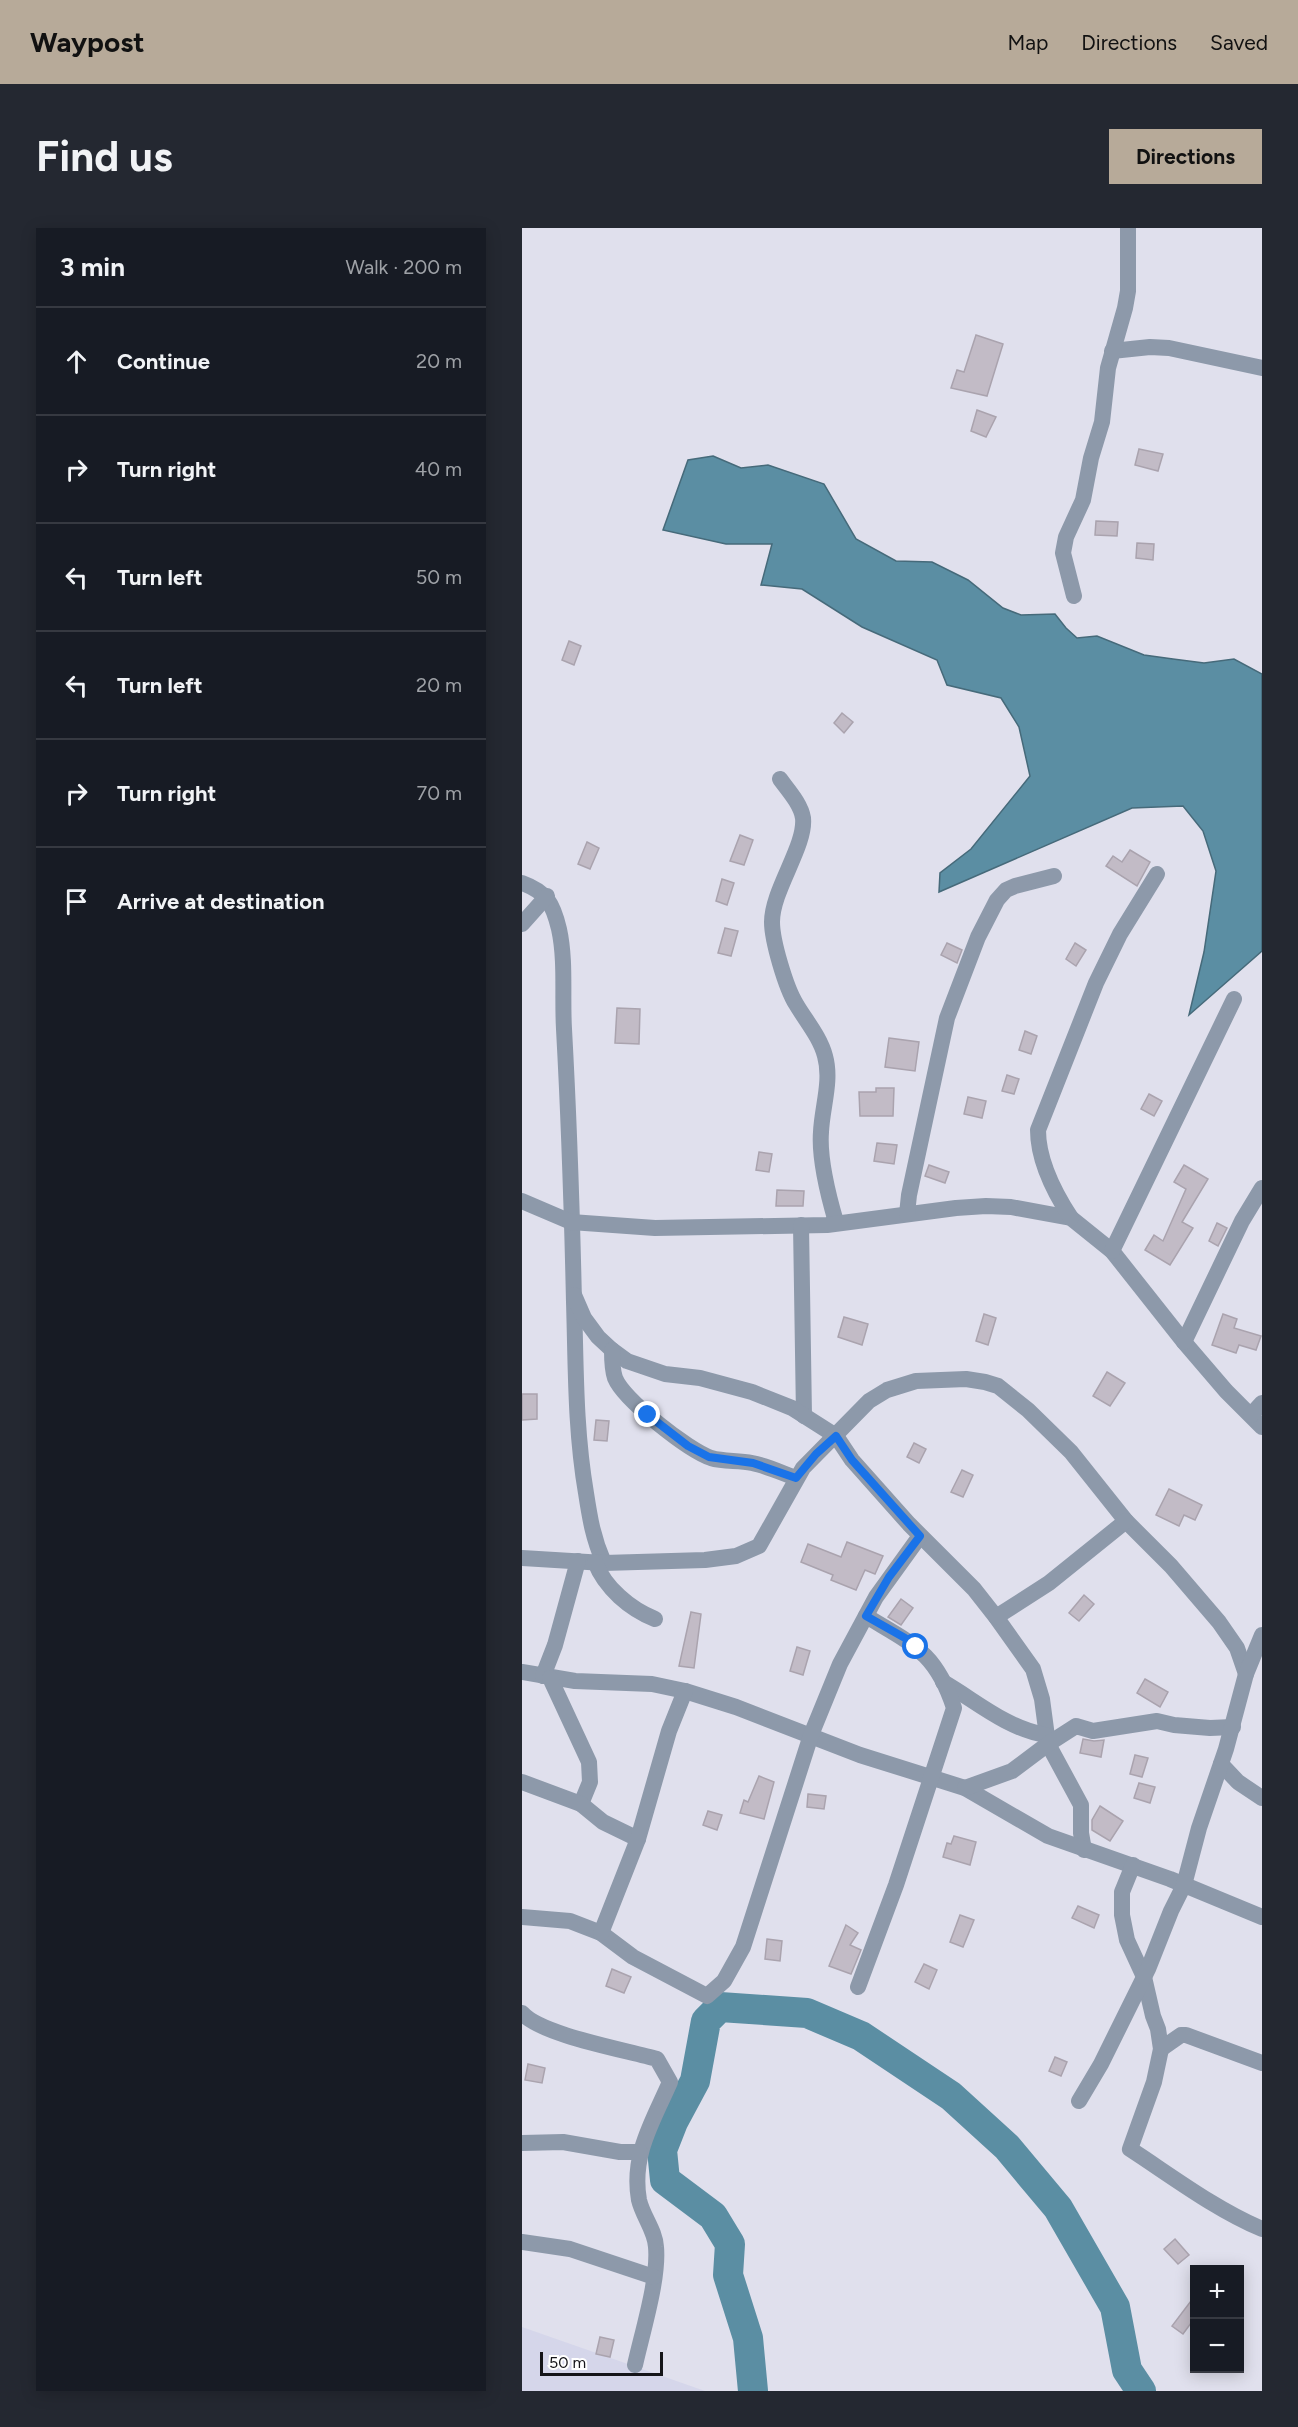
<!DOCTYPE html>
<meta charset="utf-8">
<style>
:root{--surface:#171b24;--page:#242831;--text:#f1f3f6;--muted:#9ea1a6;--line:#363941;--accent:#b7aa99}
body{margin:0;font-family:Figtree,sans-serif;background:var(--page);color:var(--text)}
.controls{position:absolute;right:18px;bottom:18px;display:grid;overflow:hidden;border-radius:0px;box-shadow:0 3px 15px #0003}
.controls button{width:54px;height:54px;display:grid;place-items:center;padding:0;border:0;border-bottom:2px solid var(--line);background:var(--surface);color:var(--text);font:30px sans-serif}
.scale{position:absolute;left:18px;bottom:15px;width:123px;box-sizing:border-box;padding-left:6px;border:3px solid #151519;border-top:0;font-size:16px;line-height:21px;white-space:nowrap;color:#151519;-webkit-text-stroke:4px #fff;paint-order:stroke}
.stop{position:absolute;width:18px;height:18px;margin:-14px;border:4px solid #1a73e8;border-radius:50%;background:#fff}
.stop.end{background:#1a73e8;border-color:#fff;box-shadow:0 2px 6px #0008}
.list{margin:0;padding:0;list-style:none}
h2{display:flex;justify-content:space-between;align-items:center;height:78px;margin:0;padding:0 24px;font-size:26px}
h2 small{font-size:20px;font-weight:400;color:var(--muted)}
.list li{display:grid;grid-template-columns:39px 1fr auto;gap:18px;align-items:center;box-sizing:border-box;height:108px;padding:0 24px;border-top:2px solid var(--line)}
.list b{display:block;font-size:22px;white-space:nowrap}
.list em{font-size:20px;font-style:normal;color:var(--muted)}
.icon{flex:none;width:33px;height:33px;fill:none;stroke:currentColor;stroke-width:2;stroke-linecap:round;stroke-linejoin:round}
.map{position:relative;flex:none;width:740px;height:2163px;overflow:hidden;border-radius:0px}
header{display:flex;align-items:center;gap:36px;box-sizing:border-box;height:84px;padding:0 30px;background:var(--accent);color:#111}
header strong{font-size:28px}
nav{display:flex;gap:33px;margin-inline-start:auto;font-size:21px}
.intro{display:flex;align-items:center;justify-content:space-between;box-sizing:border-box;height:144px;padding:0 36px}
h1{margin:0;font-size:42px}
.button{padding:15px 27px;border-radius:0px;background:var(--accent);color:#111;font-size:21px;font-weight:700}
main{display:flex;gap:36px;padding:0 36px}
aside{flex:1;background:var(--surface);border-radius:0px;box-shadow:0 3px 15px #0003}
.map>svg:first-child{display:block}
.built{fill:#d5d6ea}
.water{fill:#5b8ea3;stroke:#466a7a;stroke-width:1.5}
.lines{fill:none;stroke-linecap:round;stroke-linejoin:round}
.river{stroke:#5b8ea3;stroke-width:30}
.building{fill:#c2bbc6;stroke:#aaa3ae;stroke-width:1.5}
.minor{stroke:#8d99aa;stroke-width:16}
.route{stroke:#1a73e8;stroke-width:8}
</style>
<header>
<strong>Waypost</strong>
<nav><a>Map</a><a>Directions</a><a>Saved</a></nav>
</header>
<div class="intro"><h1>Find us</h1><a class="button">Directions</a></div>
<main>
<aside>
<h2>3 min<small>Walk · 200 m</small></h2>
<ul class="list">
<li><svg class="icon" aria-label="ahead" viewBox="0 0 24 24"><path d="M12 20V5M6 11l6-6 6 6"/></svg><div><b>Continue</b></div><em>20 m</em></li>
<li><svg class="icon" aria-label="right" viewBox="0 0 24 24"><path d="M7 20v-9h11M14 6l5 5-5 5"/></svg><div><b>Turn right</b></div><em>40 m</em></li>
<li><svg class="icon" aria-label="left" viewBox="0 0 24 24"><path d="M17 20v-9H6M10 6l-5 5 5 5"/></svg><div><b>Turn left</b></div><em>50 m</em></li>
<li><svg class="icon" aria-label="left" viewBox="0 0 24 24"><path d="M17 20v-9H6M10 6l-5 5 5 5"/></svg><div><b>Turn left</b></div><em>20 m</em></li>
<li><svg class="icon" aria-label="right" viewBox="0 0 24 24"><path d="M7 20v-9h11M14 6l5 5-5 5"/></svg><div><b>Turn right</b></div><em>70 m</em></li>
<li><svg class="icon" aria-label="arrive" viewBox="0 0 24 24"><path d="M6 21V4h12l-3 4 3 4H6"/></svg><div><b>Arrive at destination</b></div></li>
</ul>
</aside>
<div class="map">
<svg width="740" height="2163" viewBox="0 0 740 2163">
<rect width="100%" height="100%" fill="#e0e0ed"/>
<path class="built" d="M0 2099 183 2163H0Z"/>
<path class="water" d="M191 228 219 240 246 237 302 256 334 311 374 333 410 334 446 352 481 380 499 387 533 386 544 400 555 410 575 408 622 427 651 431 682 435 712 431 740 446V723L667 787 682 724 694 643 681 603 661 578 610 580 417 664 418 645 449 621 508 548 497 499 479 470 425 457 415 432 340 399 280 361 239 357 250 316H204L141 302 166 232Z"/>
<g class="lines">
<path class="river" d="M231 2163 226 2110 206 2047 208 2016 191 1988 143 1952 140 1922 151 1894 173 1853 184 1793 198 1779 285 1785 339 1808 429 1868 485 1919 536 1980 593 2079 605 2142 619 2163"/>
</g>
<g class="building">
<path d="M454 107 481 116 465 168 429 160 435 142 442 144Z"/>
<path d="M455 182 474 189 464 209 449 203Z"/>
<path d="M617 221 641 226 636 243 613 237Z"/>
<path d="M574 293 596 294 595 308 573 307Z"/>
<path d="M615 315 632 316 631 332 614 330Z"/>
<path d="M47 413 59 418 52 437 40 432Z"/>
<path d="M320 485 331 494 322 505 312 495Z"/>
<path d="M218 607 231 612 222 637 208 633Z"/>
<path d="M65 614 77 620 68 641 56 636Z"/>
<path d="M608 622 628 634 615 658 584 638 591 628 600 634Z"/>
<path d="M200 651 212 655 205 677 194 673Z"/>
<path d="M203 700 216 703 209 728 196 725Z"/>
<path d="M425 715 440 722 435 735 419 727Z"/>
<path d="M553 715 564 722 554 738 544 731Z"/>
<path d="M95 780 118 781 117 816 93 815Z"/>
<path d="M503 803 515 808 509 826 497 822Z"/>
<path d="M367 810 397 814 393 843 363 839Z"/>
<path d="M485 847 497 851 492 866 480 863Z"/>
<path d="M354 860H372L371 888H338L337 864H354Z"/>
<path d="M627 866 640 873 632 888 619 881Z"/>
<path d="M446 869 464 873 460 890 442 886Z"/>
<path d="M355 915 375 917 372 936 352 933Z"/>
<path d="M237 924 250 926 247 944 234 942Z"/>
<path d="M407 937 427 944 423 955 403 948Z"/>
<path d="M662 937 686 951 660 994 671 1000 648 1037 623 1022 632 1007 641 1013 664 961 652 954Z"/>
<path d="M255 962 282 963 281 978H254Z"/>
<path d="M695 995 705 1000 696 1018 687 1013Z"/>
<path d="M462 1086 474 1090 466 1117 454 1113Z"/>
<path d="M701 1086 715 1091 712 1100 739 1108 734 1122 717 1117 714 1125 690 1117Z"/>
<path d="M322 1089 346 1096 340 1117 316 1109Z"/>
<path d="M585 1144 603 1155 588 1178 571 1168Z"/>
<path d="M0 1166H15V1191L0 1192Z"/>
<path d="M74 1192 87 1193 85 1213 72 1212Z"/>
<path d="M392 1215 404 1221 397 1235 385 1229Z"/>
<path d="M440 1242 451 1247 441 1269 429 1264Z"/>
<path d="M647 1261 680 1277 673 1292 662 1287 657 1298 634 1287Z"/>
<path d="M325 1314 361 1328 353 1346 343 1342 334 1362 309 1352 311 1347 279 1334 286 1316 319 1329Z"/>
<path d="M562 1367 572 1376 557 1393 547 1385Z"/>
<path d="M379 1371 391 1380 379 1397 366 1389Z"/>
<path d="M169 1384 179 1386 172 1440 157 1438Z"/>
<path d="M275 1419 288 1423 281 1447 268 1443Z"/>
<path d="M623 1451 646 1464 638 1479 615 1465Z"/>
<path d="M561 1511 572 1513 582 1512 579 1529 558 1525Z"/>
<path d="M613 1527 626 1530 620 1549 608 1546Z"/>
<path d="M237 1548 252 1554 242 1591 218 1585 222 1572 226 1574Z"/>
<path d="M617 1555 633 1559 628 1575 612 1570Z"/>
<path d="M286 1566 304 1568 302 1581 285 1579Z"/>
<path d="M578 1578 601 1593 588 1613 570 1602V1592Z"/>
<path d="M186 1583 200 1587 195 1602 181 1597Z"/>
<path d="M432 1608 454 1614 448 1637 421 1629 425 1615 429 1616Z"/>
<path d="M556 1678 577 1687 572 1700 550 1690Z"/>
<path d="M438 1687 452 1692 441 1719 428 1714Z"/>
<path d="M324 1697 336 1705 328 1717 339 1722 329 1746 307 1738Z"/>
<path d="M245 1711 260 1713 258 1733 243 1731Z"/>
<path d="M402 1736 415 1742 407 1761 393 1754Z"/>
<path d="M90 1741 109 1749 102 1765 84 1758Z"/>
<path d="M533 1829 545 1834 539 1848 527 1843Z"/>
<path d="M6 1836 23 1840 20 1855 3 1852Z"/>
<path d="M653 2011 667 2027 656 2036 642 2021Z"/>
<path d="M672 2069V2091L661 2106 650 2098Z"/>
<path d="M78 2109 92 2112 88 2129 74 2126Z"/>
</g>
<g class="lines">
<g class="minor">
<path d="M590 123 628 119 647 120 740 140"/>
<path d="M552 368 541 325 544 309 561 272 569 230 580 194 586 140 603 80 606 63V0"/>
<path d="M258 551C266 562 279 576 281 590 284 618 250 662 250 694 250 713 264 760 274 776 284 793 298 809 303 828 310 853 300 879 299 904 297 929 307 970 314 994"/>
<path d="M0 655C25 664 31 676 37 701 44 733 40 768 42 801 47 892 50 983 52 1074 54 1138 53 1201 64 1265 68 1291 71 1310 82 1335"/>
<path d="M0 696 25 668"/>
<path d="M0 973 49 994 133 1000 305 997 434 980 464 978 489 979 549 990 590 1023 662 1114 704 1163 740 1199"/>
<path d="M385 986 387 967 425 790 456 709 475 672 484 662 493 658 532 648"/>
<path d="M549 990C532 964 516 933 516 902L574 755 598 706 635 646"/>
<path d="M279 997 282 1188"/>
<path d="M590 1023 712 771"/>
<path d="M52 1067 62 1090 76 1109 90 1122 105 1133 143 1146 178 1150 230 1164 270 1180 314 1208 330 1232 387 1296 452 1361 474 1389 511 1441 520 1471 526 1516 559 1577V1605L562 1622"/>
<path d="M662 1114 720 993 740 960"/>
<path d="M90 1122C90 1132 90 1141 93 1150 102 1172 166 1222 189 1230 202 1234 216 1232 230 1235 245 1238 260 1245 274 1250"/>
<path d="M729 1187 740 1175"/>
<path d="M0 1330 82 1335 183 1332 214 1328 237 1318 281 1240 347 1173 365 1162 394 1153 444 1151 463 1154 476 1158 506 1182 549 1224 604 1293 649 1338 697 1394 715 1420 724 1446"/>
<path d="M73 1334C83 1360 108 1381 133 1391"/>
<path d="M474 1389 527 1355 604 1293"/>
<path d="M0 1444 53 1453 130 1456 163 1463 214 1479 338 1527 443 1560 526 1608 648 1651 740 1689"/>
<path d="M21 1448 33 1417 56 1333"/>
<path d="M28 1450 67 1534 68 1554 59 1576"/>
<path d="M421 1454C454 1473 484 1500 523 1507"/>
<path d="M699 1536 716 1554 740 1570"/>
<path d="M0 1554 59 1576 81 1594 116 1611"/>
<path d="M443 1560 490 1543 526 1516 554 1498 571 1503 635 1493 652 1497 688 1500 711 1499"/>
<path d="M611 1637 600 1664V1687L605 1712 622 1749 631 1788 636 1801 639 1821 632 1854 608 1921C651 1949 693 1981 740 2001"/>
<path d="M0 1689 48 1693 79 1705 111 1729 185 1768 202 1753 221 1719 289 1507 318 1436 354 1369 398 1308"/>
<path d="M79 1705 116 1611 147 1503 163 1463"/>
<path d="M336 1759 374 1657 432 1480C414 1424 390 1416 344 1388"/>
<path d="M0 1785C19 1807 104 1822 135 1831L148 1854C131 1893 109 1927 117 1972 121 1989 133 2002 134 2019 137 2051 120 2105 113 2137"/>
<path d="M639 1821 659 1807H664L740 1835"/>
<path d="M557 1873 579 1836 626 1741 649 1683 662 1657 677 1600 704 1521 724 1446 740 1407"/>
<path d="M0 1915 41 1914 98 1924H118"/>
<path d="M0 2014 48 2021 132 2049"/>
</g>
</g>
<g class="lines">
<path class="route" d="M126 1187 166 1218 187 1229 231 1235 274 1250 294 1226 314 1208 330 1232 398 1308 367 1349 344 1388 383 1410 394 1419"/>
</g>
</svg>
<div class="controls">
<button>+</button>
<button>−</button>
</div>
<div class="scale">50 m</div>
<div class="stop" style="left:394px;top:1419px"></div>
<div class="stop end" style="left:126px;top:1187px"></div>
</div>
</main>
